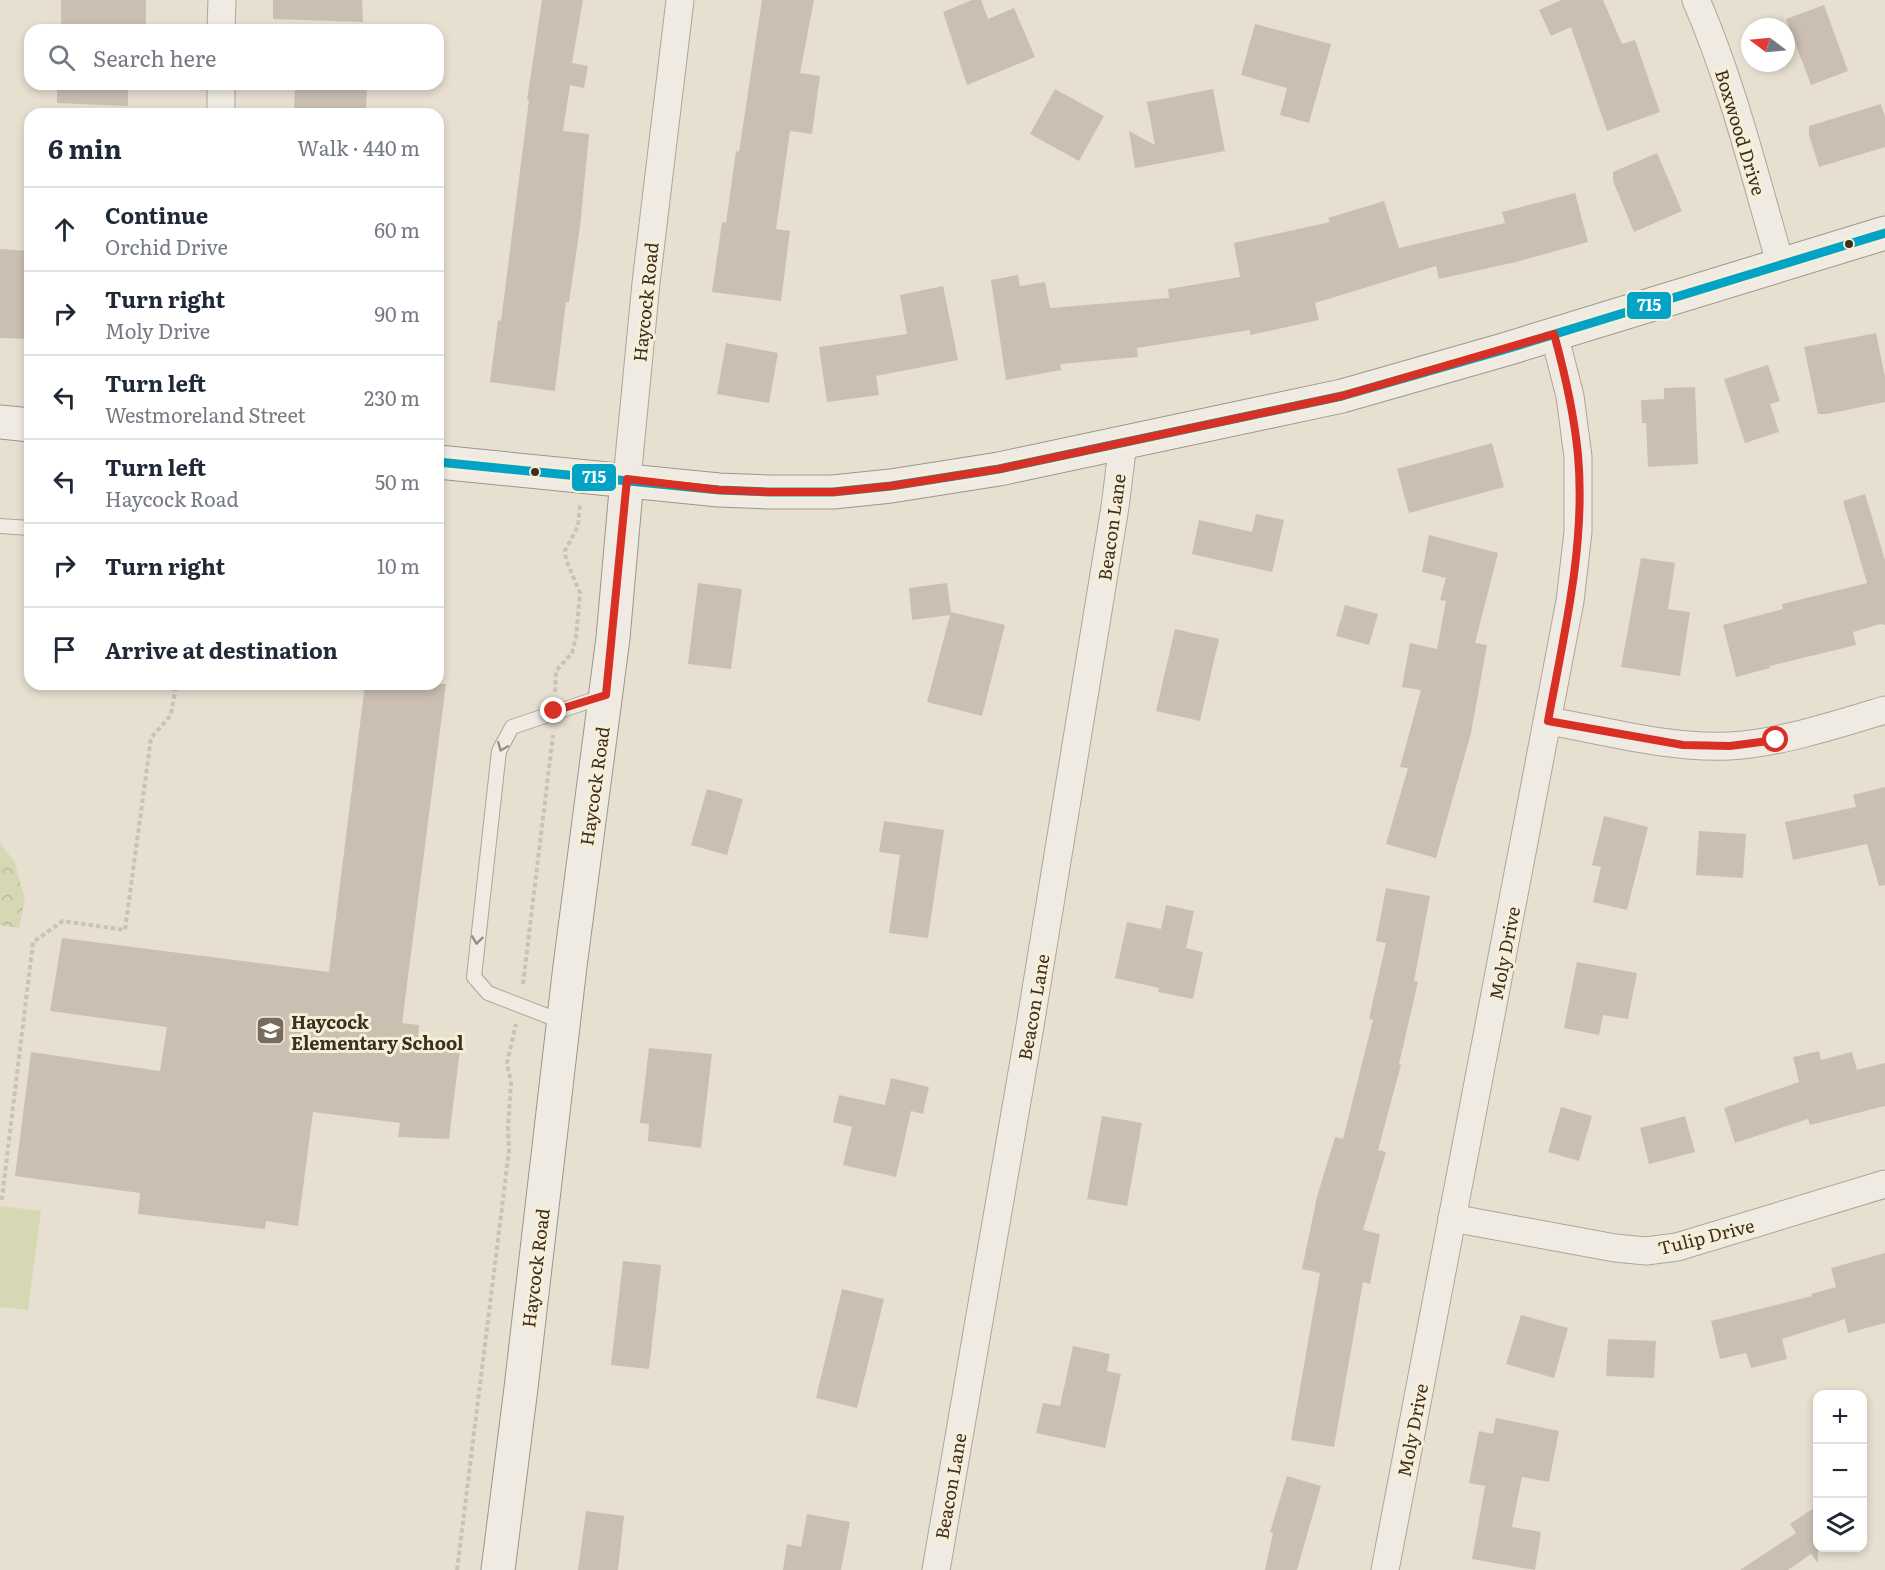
<!DOCTYPE html>
<meta charset="utf-8">
<style>
:root{--surface:#fff;--page:#f6f6f7;--text:#1f2937;--muted:#747a83;--line:#e0e1e3}
body{margin:0;font-family:Literata,serif;background:var(--page);color:var(--text)}
.controls{position:absolute;right:18px;bottom:18px;display:grid;overflow:hidden;border-radius:12px;box-shadow:0 3px 9px #0003}
.controls button{width:54px;height:54px;display:grid;place-items:center;padding:0;border:0;border-bottom:2px solid var(--line);background:var(--surface);color:var(--text);font:30px sans-serif}
.compass{position:absolute;left:1741px;top:18px;width:54px;height:54px;border-radius:50%;background:var(--surface);box-shadow:0 3px 9px #0003;rotate:286deg}
.stop{position:absolute;width:18px;height:18px;margin:-14px;border:4px solid #d93025;border-radius:50%;background:#fff}
.stop.end{background:#d93025;border-color:#fff;box-shadow:0 2px 6px #0008}
.list{margin:0;padding:0;list-style:none}
h2{display:flex;justify-content:space-between;align-items:center;height:78px;margin:0;padding:0 24px;font-size:26px}
h2 small{font-size:20px;font-weight:400;color:var(--muted)}
.list li{display:grid;grid-template-columns:39px 1fr auto;gap:18px;align-items:center;box-sizing:border-box;height:84px;padding:0 24px;border-top:2px solid var(--line)}
.list b{display:block;font-size:22px;white-space:nowrap}
.list p{margin:0;font-size:20px;white-space:nowrap;color:var(--muted)}
.list em{font-size:20px;font-style:normal;color:var(--muted)}
.icon{flex:none;width:33px;height:33px;fill:none;stroke:currentColor;stroke-width:2;stroke-linecap:round;stroke-linejoin:round}
.map{position:relative;flex:none;width:1885px;height:1570px;overflow:hidden}
.search{position:absolute;background:var(--surface);box-shadow:0 3px 9px #0003;left:24px;top:24px;width:420px;height:66px;display:flex;align-items:center;gap:15px;box-sizing:border-box;padding:0 21px;border-radius:18px;color:var(--muted);font-size:22px}
.panel{position:absolute;background:var(--surface);box-shadow:0 3px 9px #0003;left:24px;top:108px;width:420px;height:582px;border-radius:18px}
.map>svg:first-child{display:block}
.forest{fill:url(#forest-crowns)}
.pitch{fill:#d6d7b3}
.building{fill:#cbbfb2}
.lines{fill:none;stroke-linecap:round;stroke-linejoin:round}
.service-casing{stroke:#ada599;stroke-width:16}
.minor-casing{stroke:#ada599;stroke-width:29}
.secondary-casing{stroke:#9c958a;stroke-width:35}
.path{stroke:#c8c2b9;stroke-width:4;stroke-dasharray:4.5 3;stroke-linecap:butt}
.service{stroke:#efebe3;stroke-width:14}
.minor{stroke:#efebe3;stroke-width:27}
.secondary{stroke:#efebe3;stroke-width:33}
.bus-1-casing{stroke:#f7eed8;stroke-width:14}
.bus-1{stroke:#03a3c5;stroke-width:9}
.oneway{stroke:#968c82}
.route{stroke:#d93025;stroke-width:8}
.bus-dot{fill:#3d2e20;stroke:#f7eed8;stroke-width:2}
.labels{text-anchor:middle;dominant-baseline:central;stroke-width:6;stroke-linejoin:round;paint-order:stroke}
.street-label{font-size:18px;fill:#3d2e20;stroke:#f7eed8}
.poi-label{font-size:18px;font-weight:bold;fill:#3d2e20;stroke:#f7eed8;text-anchor:start}
.line-badge{stroke:#f7eed8;stroke-width:2}
.badge-label{font-size:16px;text-anchor:middle;font-weight:bold;fill:#fff}
</style>
<div class="map">
<svg width="1885" height="1570" viewBox="0 0 1885 1570">
<defs>
<pattern id="forest-crowns" width="20" height="18" patternUnits="userSpaceOnUse" patternTransform="scale(1.5)"><rect width="20" height="18" fill="#d6d7b3"/><path d="M2 6a3 3 0 1 1 6 0M12 15a3 3 0 1 1 6 0" fill="none" stroke="#b9b99a"/></pattern>
</defs>
<rect width="100%" height="100%" fill="#e7e0d1"/>
<path class="forest" d="M0 843 14 861 25 899 19 928 0 925Z"/>
<path class="pitch" d="M0 1206 41 1211 28 1310 0 1307Z"/>
<g class="building">
<rect x="61" y="0" width="85" height="30"/>
<path d="M273 0H362L363 22 273 19Z"/>
<path d="M542 0H583L572 63 588 66 584 88 570 85 563 131 589 134 580 227 569 302H566L555 391 490 382 498 320 501 321 529 100H527Z"/>
<path d="M762 0H814L800 73 820 76 812 134 790 131 776 229 790 231 781 301 712 292 722 222 726 223 736 151 739 152Z"/>
<path d="M972 0H981L988 19 1014 8 1035 57 967 85 943 12Z"/>
<path d="M1561 0H1603L1622 44 1635 40 1660 112 1607 131 1571 27 1551 36 1539 10Z"/>
<path d="M1824 5 1848 71 1811 85 1786 19Z"/>
<path d="M1255 24 1331 44 1309 123 1280 115 1287 88 1241 75Z"/>
<path d="M57 84H128V106L57 103Z"/>
<path d="M295 84H367L366 114 294 113Z"/>
<path d="M1055 89 1104 116 1079 161 1030 134Z"/>
<path d="M1213 89 1225 151 1135 168 1129 131 1155 145 1147 102Z"/>
<path d="M1881 104 1885 117V147L1819 167 1809 135V126Z"/>
<path d="M1657 153 1682 211 1634 232 1613 181V172Z"/>
<path d="M1575 193 1588 242 1516 262 1439 279 1436 266 1315 303 1319 320 1250 335V330L1137 348 1138 357 1060 364 1061 370 1006 380 991 280 1018 275 1020 286 1045 282 1050 308 1169 298 1168 289 1240 277 1234 243 1330 222 1328 218 1384 201 1399 248 1505 223 1502 212Z"/>
<path d="M0 249 30 251V339L0 338Z"/>
<path d="M943 286 958 360 876 376 879 395 827 402 819 347 907 334 900 295Z"/>
<path d="M1876 333 1885 377V402L1827 414H1818L1804 347Z"/>
<path d="M726 343 778 353 769 403 717 394Z"/>
<path d="M1768 365 1780 401 1770 404 1779 432 1745 443 1724 379Z"/>
<path d="M1695 387 1698 464 1648 467 1646 423H1642L1641 400 1664 399V388Z"/>
<path d="M1492 443 1504 487 1409 513 1397 469Z"/>
<path d="M1865 494 1885 560V625L1880 624 1853 632 1856 645 1770 666V668L1736 677 1723 625 1783 609 1782 604 1867 583 1843 501Z"/>
<path d="M1256 514 1284 520 1272 572 1192 554 1199 520 1252 532Z"/>
<path d="M1429 535 1498 553 1475 643 1487 645 1471 733 1436 858 1386 844 1408 768 1400 767 1421 690 1402 687 1410 643 1437 649 1446 601 1440 600 1446 578 1422 572Z"/>
<path d="M1641 558 1675 563 1668 609 1690 612 1680 676 1621 667Z"/>
<path d="M698 583 742 589 731 669 688 664Z"/>
<path d="M947 583 951 612 1005 625 982 716 927 702 950 615 912 620 909 588Z"/>
<path d="M1345 605 1378 614 1369 645 1336 636Z"/>
<path d="M1175 629 1219 639 1200 721 1156 711Z"/>
<path d="M365 684H446L402 1023 419 1025 418 1038 461 1041 449 1139 398 1137 400 1123 313 1112 298 1226 266 1221 265 1229 138 1214 140 1193 15 1176 31 1052 160 1071 167 1027 50 1011 62 938 329 972Z"/>
<path d="M1885 787V885L1879 886 1867 844 1793 860 1785 822 1856 807 1853 795Z"/>
<path d="M707 789 743 799 727 855 691 845Z"/>
<path d="M1604 816 1648 827 1627 910 1593 902 1601 867 1592 865Z"/>
<path d="M884 821 944 830 928 938 889 933 900 855 879 852Z"/>
<path d="M1699 831 1746 834 1743 878 1696 875Z"/>
<path d="M1386 888 1430 896 1414 981 1418 982 1399 1064 1401 1065 1378 1150 1386 1152 1363 1230 1380 1234 1370 1284 1363 1282 1334 1447 1291 1440 1320 1273 1302 1269 1317 1197 1335 1137 1343 1139 1373 1020 1369 1019 1386 943 1376 941Z"/>
<path d="M1166 905 1194 911 1186 948 1203 952 1193 999 1158 992 1159 988 1115 978 1127 922 1161 929Z"/>
<path d="M1577 962 1637 973 1628 1019 1603 1015 1599 1035 1564 1028Z"/>
<path d="M649 1048 712 1054 701 1148 648 1141 649 1124 640 1123Z"/>
<path d="M1819 1051 1821 1060 1852 1052 1857 1070 1885 1063V1106L1810 1125 1808 1119 1735 1143 1724 1108 1799 1082 1793 1057Z"/>
<path d="M891 1078 929 1087 923 1114 911 1111 896 1177 843 1165 852 1127 833 1122 839 1095 885 1105Z"/>
<path d="M1561 1107 1592 1116 1579 1161 1548 1152Z"/>
<path d="M1102 1116 1142 1123 1127 1206 1087 1199Z"/>
<path d="M1685 1116 1695 1152 1649 1164 1640 1128Z"/>
<path d="M1885 1253V1323L1848 1333 1845 1319 1782 1339 1787 1359 1751 1368 1746 1353 1720 1359 1711 1321 1812 1296 1811 1294 1836 1287 1831 1268Z"/>
<path d="M623 1261 661 1265 649 1369 611 1365Z"/>
<path d="M842 1289 884 1299 857 1408 816 1398Z"/>
<path d="M1521 1315 1568 1328 1554 1378 1506 1364Z"/>
<path d="M1608 1339 1656 1341 1654 1378 1606 1376Z"/>
<path d="M1073 1346 1110 1354 1107 1371 1121 1374 1105 1448 1036 1433 1043 1403 1060 1406Z"/>
<path d="M1496 1418 1559 1431 1549 1482 1522 1477 1512 1527 1541 1532 1535 1570 1472 1559 1485 1486 1469 1483 1479 1431 1493 1434Z"/>
<path d="M1287 1476 1321 1486 1297 1570H1265L1273 1533 1270 1532Z"/>
<path d="M1818 1505V1563L1811 1554 1788 1570H1740L1796 1533 1790 1524Z"/>
<path d="M586 1511 624 1516 618 1570H578Z"/>
<path d="M807 1514 850 1522 841 1570H783L787 1544 801 1547Z"/>
</g>
<g class="lines">
<defs>
<g id="service">
<path d="M0 526 30 528"/>
<path d="M563 1022 488 993 474 977 499 751 512 727 604 696"/>
</g>
<g id="minor">
<path d="M1696 0C1733 85 1755 177 1781 266"/>
<path d="M221 30 222 0"/>
<path d="M221 114V84"/>
<path d="M627 479 646 283 680 0"/>
<path d="M1548 721C1607 731 1670 749 1729 746 1777 744 1839 724 1885 710"/>
<path d="M1452 1218 1615 1248 1646 1251 1677 1247 1885 1184"/>
<path d="M936 1570 1029 1032 1115 507 1123 443"/>
<path d="M1385 1570 1570 601 1578 532V457L1570 396 1554 334"/>
</g>
<g id="secondary">
<path d="M0 422 30 425"/>
<path d="M438 462 719 490 769 492H833L891 486 999 469 1342 396 1503 350 1885 233"/>
<path d="M498 1570 521 1388 570 966 613 638 627 479"/>
</g>
</defs>
<use href="#service" class="service-casing"/>
<use href="#minor" class="minor-casing"/>
<use href="#secondary" class="secondary-casing"/>
<g class="path">
<path d="M555 692 556 671 572 653 576 637 580 593 566 560 565 551 578 526 580 505"/>
<path d="M523 984 553 735"/>
<path d="M0 1197 2 1198 33 942 63 921 125 930 151 738 171 715 176 684"/>
<path d="M457 1570 509 1151 508 1127 511 1083 507 1063 516 1024"/>
</g>
<use href="#service" class="service"/>
<use href="#minor" class="minor"/>
<use href="#secondary" class="secondary"/>
<defs>
<path id="bus-1" d="M438 462 719 490 769 492H833L891 486 999 469 1342 396 1503 350 1885 233"/>
</defs>
<use href="#bus-1" class="bus-1-casing"/>
<use href="#bus-1" class="bus-1"/>
</g>
<defs><path id="oneway-chevron" d="M-2-3.5L2.5 0L-2 3.5" fill="none" stroke-width="1.6" stroke-linecap="round" stroke-linejoin="round" transform="scale(1.5)"/></defs>
<g class="oneway">
<use href="#oneway-chevron" transform="translate(502 747) rotate(112)"/>
<use href="#oneway-chevron" transform="translate(477 940) rotate(97)"/>
</g>
<g class="lines">
<path class="route" d="M554 711 606 695 627 479 719 490 769 492H833L891 486 999 469 1342 396 1554 334C1565 374 1574 413 1578 455 1586 544 1564 634 1548 721L1683 745 1730 746 1776 740"/>
</g>
<defs>
<symbol id="school-square" viewBox="-11 -11 22 22"><rect x="-9" y="-9" width="18" height="18" rx="4" fill="#786c5e" stroke="#f7eed8"/><path d="M0-5L7-2L0 1L-7-2ZM-4 1L0 2.5L4 1V4Q0 6-4 4Z" fill="#fff"/></symbol>
</defs>
<g fill-rule="evenodd">
<use href="#school-square" x="254" y="1014" width="33" height="33"/>
</g>
<g class="bus-dot">
<circle cx="1849" cy="244" r="5"/>
<circle cx="535" cy="472" r="5"/>
</g>
<g class="labels">
<g class="street-label">
<text transform="translate(1741 132) rotate(73)">Boxwood Drive</text>
<text transform="translate(645 302) rotate(-84)">Haycock Road</text>
<text transform="translate(1111 527) rotate(-82)">Beacon Lane</text>
<text transform="translate(594 786) rotate(-82)">Haycock Road</text>
<text transform="translate(1504 953) rotate(-79)">Moly Drive</text>
<text transform="translate(1033 1007) rotate(-80)">Beacon Lane</text>
<text transform="translate(1706 1236) rotate(-14)">Tulip Drive</text>
<text transform="translate(535 1268) rotate(-83)">Haycock Road</text>
<text transform="translate(1412 1430) rotate(-79)">Moly Drive</text>
<text transform="translate(950 1486) rotate(-80)">Beacon Lane</text>
</g>
<g class="poi-label">
<text x="291" y="1021">Haycock<tspan x="291" dy="21">Elementary School</tspan></text>
</g>
</g>
<g class="line-badge">
<rect x="1626" y="291" width="46" height="29" rx="6" fill="#03a3c5"/>
<rect x="571" y="463" width="46" height="29" rx="6" fill="#03a3c5"/>
</g>
<g class="badge-label">
<text x="1649" y="311">715</text>
<text x="594" y="483">715</text>
</g>
</svg>
<div class="controls">
<button>+</button>
<button>−</button>
<button><svg class="icon" aria-label="layers" viewBox="0 0 24 24"><path d="M12 4l9 5-9 5-9-5zM3 14l9 5 9-5"/></svg></button>
</div>
<svg class="compass" viewBox="-18 -18 36 36"><path d="M0-13l5 13h-10z" fill="#e53935"/><path d="M0 13l5-13h-10z" fill="#747a83"/></svg>
<div class="stop" style="left:1776px;top:740px"></div>
<div class="stop end" style="left:554px;top:711px"></div>
<div class="search"><svg class="icon" aria-label="search" viewBox="0 0 24 24"><circle cx="10" cy="10" r="6"/><path d="M15 15l6 6"/></svg>Search here</div>
<section class="panel">
<h2>6 min<small>Walk · 440 m</small></h2>
<ul class="list">
<li><svg class="icon" aria-label="ahead" viewBox="0 0 24 24"><path d="M12 20V5M6 11l6-6 6 6"/></svg><div><b>Continue</b><p>Orchid Drive</p></div><em>60 m</em></li>
<li><svg class="icon" aria-label="right" viewBox="0 0 24 24"><path d="M7 20v-9h11M14 6l5 5-5 5"/></svg><div><b>Turn right</b><p>Moly Drive</p></div><em>90 m</em></li>
<li><svg class="icon" aria-label="left" viewBox="0 0 24 24"><path d="M17 20v-9H6M10 6l-5 5 5 5"/></svg><div><b>Turn left</b><p>Westmoreland Street</p></div><em>230 m</em></li>
<li><svg class="icon" aria-label="left" viewBox="0 0 24 24"><path d="M17 20v-9H6M10 6l-5 5 5 5"/></svg><div><b>Turn left</b><p>Haycock Road</p></div><em>50 m</em></li>
<li><svg class="icon" aria-label="right" viewBox="0 0 24 24"><path d="M7 20v-9h11M14 6l5 5-5 5"/></svg><div><b>Turn right</b></div><em>10 m</em></li>
<li><svg class="icon" aria-label="arrive" viewBox="0 0 24 24"><path d="M6 21V4h12l-3 4 3 4H6"/></svg><div><b>Arrive at destination</b></div></li>
</ul>
</section>
</div>
